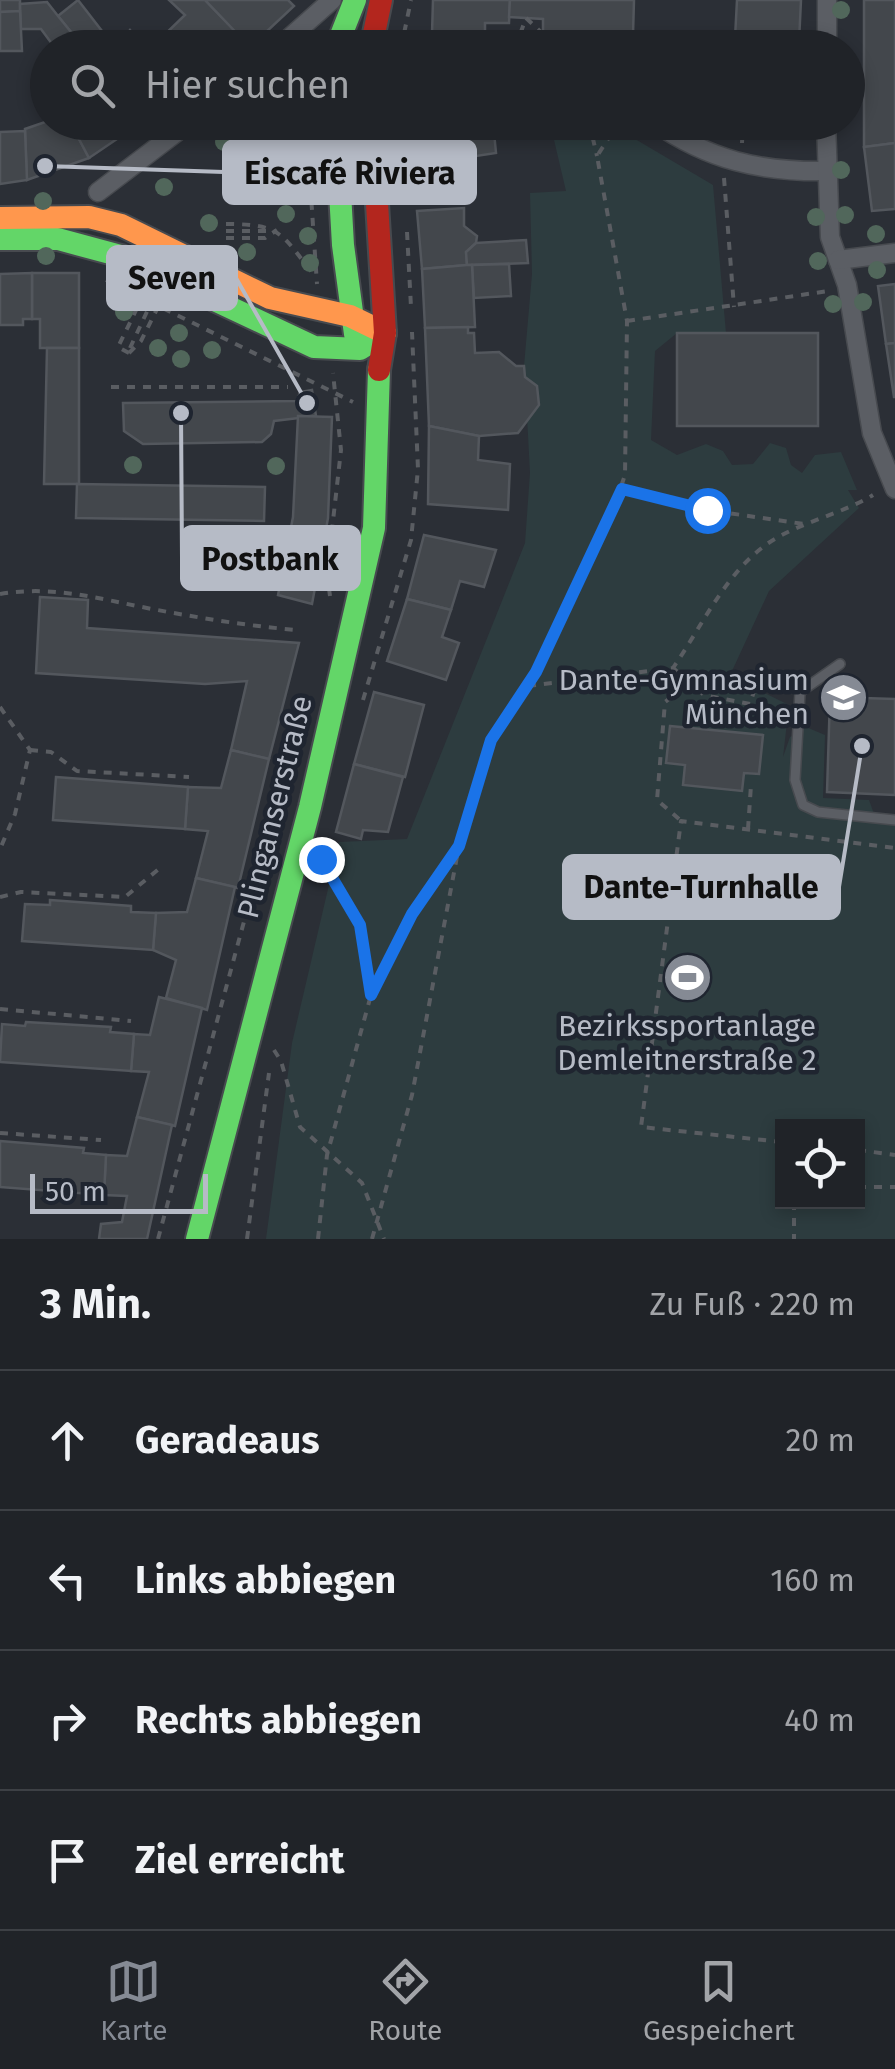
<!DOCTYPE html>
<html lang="de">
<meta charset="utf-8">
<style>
:root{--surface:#202328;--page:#2d2f34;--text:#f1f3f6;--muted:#a2a4a8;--line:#3d4045;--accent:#858a94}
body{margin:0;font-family:"Fira Sans",sans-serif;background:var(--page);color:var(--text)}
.controls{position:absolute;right:30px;bottom:30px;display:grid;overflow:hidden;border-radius:0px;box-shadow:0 5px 15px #0003}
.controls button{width:90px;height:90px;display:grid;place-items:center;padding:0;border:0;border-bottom:2px solid var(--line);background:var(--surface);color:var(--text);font:50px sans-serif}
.scale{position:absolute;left:30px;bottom:25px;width:178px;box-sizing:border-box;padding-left:10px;border:5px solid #b6bbc6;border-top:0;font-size:28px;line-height:35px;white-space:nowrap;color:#b6bbc6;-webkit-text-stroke:8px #1f2530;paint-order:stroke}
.stop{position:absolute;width:30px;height:30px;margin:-22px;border:8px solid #1a73e8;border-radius:50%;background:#fff}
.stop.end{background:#1a73e8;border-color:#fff;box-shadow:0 2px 10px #0008}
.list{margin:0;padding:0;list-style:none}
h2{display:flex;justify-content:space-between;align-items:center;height:130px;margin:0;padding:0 40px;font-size:42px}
h2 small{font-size:32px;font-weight:400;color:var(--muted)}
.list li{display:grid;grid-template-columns:65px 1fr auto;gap:30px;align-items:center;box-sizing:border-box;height:140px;padding:0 40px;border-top:2px solid var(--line)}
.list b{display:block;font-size:38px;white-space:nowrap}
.list em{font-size:32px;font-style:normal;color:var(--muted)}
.icon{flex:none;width:55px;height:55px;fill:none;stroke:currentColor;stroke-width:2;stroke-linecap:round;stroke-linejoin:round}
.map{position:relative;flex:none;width:895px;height:1239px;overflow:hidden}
.search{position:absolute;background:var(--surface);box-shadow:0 5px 15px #0003;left:30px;right:30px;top:30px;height:110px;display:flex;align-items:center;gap:25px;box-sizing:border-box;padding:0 35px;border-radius:55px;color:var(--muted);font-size:38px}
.sheet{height:690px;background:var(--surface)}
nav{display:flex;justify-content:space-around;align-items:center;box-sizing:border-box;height:140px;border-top:2px solid var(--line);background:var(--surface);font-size:28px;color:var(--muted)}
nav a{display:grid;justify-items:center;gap:5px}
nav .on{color:var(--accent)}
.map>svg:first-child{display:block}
.green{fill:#2d3c3f;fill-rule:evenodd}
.building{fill:#43474c;stroke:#53575d;stroke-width:2.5}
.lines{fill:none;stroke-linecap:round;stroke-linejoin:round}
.lane-casing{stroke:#474a4f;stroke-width:12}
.street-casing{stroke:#474a4f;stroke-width:21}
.fast-casing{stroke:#474a4f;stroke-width:26}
.slow-casing{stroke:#474a4f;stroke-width:26}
.jam-casing{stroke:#474a4f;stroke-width:26}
.path{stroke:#5a5d62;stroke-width:4;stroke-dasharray:8 8;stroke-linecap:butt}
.lane{stroke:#5b5e64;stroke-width:9}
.street{stroke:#5b5e64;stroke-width:18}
.fast{stroke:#63d668;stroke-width:22}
.slow{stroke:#ff974d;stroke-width:22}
.jam{stroke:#b3261e;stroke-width:22}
.tree{fill:#51675b}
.route{stroke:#1a73e8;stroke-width:12}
.labels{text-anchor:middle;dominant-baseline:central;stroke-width:9;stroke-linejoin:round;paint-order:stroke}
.poi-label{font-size:30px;fill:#b6bbc6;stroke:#1f2530;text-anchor:end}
.street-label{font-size:30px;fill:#b6bbc6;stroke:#1f2530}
.leader{fill:none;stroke:#b6bbc6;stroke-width:4}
.callout-dot{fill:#b6bbc6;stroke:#1f2530;stroke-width:4}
.callout{fill:#b6bbc6;stroke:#b6bbc6;stroke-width:4}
.callout-label{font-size:32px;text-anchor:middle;font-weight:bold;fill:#111}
</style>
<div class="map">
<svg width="895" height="1239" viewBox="0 0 895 1239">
<rect width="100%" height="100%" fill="#2b2f36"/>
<path class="green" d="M550 123H608L713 185 726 333H677L655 351 651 440 677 455 706 444 723 451 732 465 753 464 770 443 786 448 791 465 802 473 815 455 841 452 857 490H848L859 508 769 591 732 671 746 684 789 705 783 757 790 737 806 727 825 735 823 798 869 800 877 822 895 824V1239H266L292 1043 339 842 407 839 525 543 530 473 527 416 539 404 537 386 525 377 524 366 532 274 530 193 566 191ZM782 1126H858V1202H782Z"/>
<g class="building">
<path d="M0 0H20V11L0 12Z"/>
<path d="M78 0 112 44 108 48H84L58 16Z"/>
<path d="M169 0H205L235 31 220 48H158L155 44 185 15Z"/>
<path d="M205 0H288L294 6 250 47Z"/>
<path d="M433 0H510L509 23H485V35L432 34Z"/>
<path d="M510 0H634L633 35 543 32V19L509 17Z"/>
<path d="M737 0H801L799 42 735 38Z"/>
<path d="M864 0H895V143L864 147Z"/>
<path d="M47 2 58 16 84 48H55L41 29H21L20 4Z"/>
<path d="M20 11 22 51H0V12Z"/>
<path d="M130 30 145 48H116Z"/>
<path d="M432 34 485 35 484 48H432Z"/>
<path d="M48 121 70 122 89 158 27 180 25 129Z"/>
<path d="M70 122H142L89 158Z"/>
<path d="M493 122 496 153 469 157 466 181 415 184 412 123Z"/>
<path d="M25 131 27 180 0 184V132Z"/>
<path d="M895 143V209L872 211 864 147Z"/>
<path d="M464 208V226L477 236 476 243 466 252 467 265 422 269 417 211Z"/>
<path d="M526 240 528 263 467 265 466 252 476 243Z"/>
<path d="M509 264 511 296 474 298 472 265Z"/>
<path d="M467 265H472L475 327 425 328 422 269Z"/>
<path d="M32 273H79V348H40V319H32Z"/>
<path d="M32 273V319H23V325H0V274Z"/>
<path d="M895 284V343L886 344 878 286Z"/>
<path d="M468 327V333H474L475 353 499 352 516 366H524L525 377 537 386 539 405 518 433 479 436 429 426 425 328Z"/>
<rect x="677" y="333" width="141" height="93"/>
<path d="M895 343V397H894L886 344Z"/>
<path d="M47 348H79V484H44Z"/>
<path d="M312 390 316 416 274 421 271 434 262 442 143 444 124 431 123 403 297 401 300 392Z"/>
<path d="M298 416 332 417 328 518 312 604 278 595 293 517Z"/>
<path d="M429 426 479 436 478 460 510 464 508 510 428 504Z"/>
<path d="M77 484 265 487 264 521 76 518Z"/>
<path d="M424 535 496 550 484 587 460 581 451 610 407 599Z"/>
<path d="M40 597 88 600 87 628 299 643 269 759 231 750 247 681 205 684 36 673Z"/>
<path d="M407 599 451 610 442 637 459 643 446 680 387 661Z"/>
<path d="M374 692 424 705 405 777 354 764Z"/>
<path d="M830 697 895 699V795L827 792Z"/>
<path d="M670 726 763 735 759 774 744 773 742 791 683 785 685 765 666 763Z"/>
<path d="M231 750 269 759 238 888 196 878 208 831 185 829 188 787 221 788Z"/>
<path d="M354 764 403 777 388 832 363 830 361 839 336 832Z"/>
<path d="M56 777 188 787 185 829 53 820Z"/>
<path d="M196 878 235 887 207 1010 166 998 176 960 153 950 156 913 187 912Z"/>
<path d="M50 900 131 906V912L156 913 153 950 22 941 25 904 50 905Z"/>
<path d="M159 997 202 1008 175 1126 137 1117 149 1072 131 1071 134 1034 150 1035Z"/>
<path d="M26 1022 111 1027 110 1032 134 1034 131 1071 0 1062 2 1024 25 1026Z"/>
<path d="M137 1117 172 1125 147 1239H99L101 1224 122 1222 127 1196 104 1195 106 1155 127 1156Z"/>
<path d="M0 1141 84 1148 83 1153 106 1155 104 1195 0 1187Z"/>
</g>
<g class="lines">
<defs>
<path id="lane" d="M840 664 800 692 795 780 803 805 818 812 895 820"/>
<g id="street">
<path d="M278 48 332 0"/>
<path d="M827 48V0"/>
<path d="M654 122C709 160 760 172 826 171"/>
<path d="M826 122 830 237 847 285 872 433 895 489"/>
<path d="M98 192 190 122"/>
<path d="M838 260 895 253"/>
</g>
<g id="fast">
<path d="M336 48 355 0"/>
<path d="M336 122 343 245 355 334"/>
<path d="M0 239H58L121 256 314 347 360 349 385 333"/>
<path d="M197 1239 310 807 374 528 379 370"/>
</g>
<path id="slow" d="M0 218 89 217 121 225 270 298 350 316 385 333"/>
<g id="jam">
<path d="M371 48 381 0"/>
<path d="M372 122 385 333 379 370"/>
</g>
</defs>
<use href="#lane" class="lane-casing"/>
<use href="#street" class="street-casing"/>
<use href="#fast" class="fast-casing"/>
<use href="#slow" class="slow-casing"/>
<use href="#jam" class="jam-casing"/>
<g class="path">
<path d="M401 48 411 0"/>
<path d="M515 48 526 18 542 33 579 35 578 48"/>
<path d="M306 122 317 284"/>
<path d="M400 122 403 178"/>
<path d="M589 122 597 156"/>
<path d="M742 143 743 122"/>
<path d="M724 178 734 307"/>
<path d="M226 224C284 224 281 235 316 277"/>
<path d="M226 231H273"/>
<path d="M407 232 411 307"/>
<path d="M226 238H265L277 230"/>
<path d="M106 280 353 402"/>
<path d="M627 321 828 291"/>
<path d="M130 348 151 303"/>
<path d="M129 353 118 347 141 300"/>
<path d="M129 353 141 341 158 307"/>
<path d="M111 387H288"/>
<path d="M622 489 707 510 804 524"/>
<path d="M0 594C54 585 100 599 152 609 200 618 248 626 297 630"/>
<path d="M330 596 327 574 341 450 333 373"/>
<path d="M673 668 704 695 750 704 754 691"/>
<path d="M528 686 673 668C702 626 725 574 767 544 799 522 840 515 873 495"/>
<path d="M363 700 411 540 418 469 412 332"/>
<path d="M0 707 30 750 15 814 0 849"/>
<path d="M30 750 51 752 77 771 189 777"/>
<path d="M679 819 657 800 665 702 690 683"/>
<path d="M748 829 751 785"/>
<path d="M323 861 360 925 371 995"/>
<path d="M0 897 21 892 125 897 160 868"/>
<path d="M0 1009 131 1021"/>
<path d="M274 1050 281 1061 300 1127 362 1183 384 1239"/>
<path d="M0 1133 101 1140"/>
<path d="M782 1142 641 1127 681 821 895 848"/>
<path d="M858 1150 895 1155"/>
<path d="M858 1187H895"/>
<path d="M794 1202V1239"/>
<path d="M158 1239 275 807 285 793"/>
<path d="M247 1239 269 1073"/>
<path d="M318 1239 327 1155 371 995 412 914 457 849"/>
<path d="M372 1239 412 1095 459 846 491 740 535 672 613 510 625 475 627 321 597 156 619 122"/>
</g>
<use href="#lane" class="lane"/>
<use href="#street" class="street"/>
<use href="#fast" class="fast"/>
<use href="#slow" class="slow"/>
<use href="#jam" class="jam"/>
</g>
<g class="tree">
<circle cx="841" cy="10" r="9"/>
<circle cx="224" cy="142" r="9"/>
<circle cx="841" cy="170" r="9"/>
<circle cx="164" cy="187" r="9"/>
<circle cx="43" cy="201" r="9"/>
<circle cx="286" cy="214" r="9"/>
<circle cx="845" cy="215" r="9"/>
<circle cx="816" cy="217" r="9"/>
<circle cx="209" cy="223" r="9"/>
<circle cx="876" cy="234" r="9"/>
<circle cx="308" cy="236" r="9"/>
<circle cx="247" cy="252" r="9"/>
<circle cx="46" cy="256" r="9"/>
<circle cx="818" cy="261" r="9"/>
<circle cx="310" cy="263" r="9"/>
<circle cx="877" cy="270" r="9"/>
<circle cx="863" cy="302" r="9"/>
<circle cx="833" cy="304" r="9"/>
<circle cx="124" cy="312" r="9"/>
<circle cx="179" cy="333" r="9"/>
<circle cx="158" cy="348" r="9"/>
<circle cx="212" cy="350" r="9"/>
<circle cx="181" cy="359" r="9"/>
<circle cx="133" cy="465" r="9"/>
<circle cx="276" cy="466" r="9"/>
</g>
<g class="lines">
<path class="route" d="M321 859 360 925 371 995 412 914 459 846 491 740 536 672 622 489 707 510"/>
</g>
<defs>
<symbol id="school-disc" viewBox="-11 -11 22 22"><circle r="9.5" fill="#858a94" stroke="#1f2530"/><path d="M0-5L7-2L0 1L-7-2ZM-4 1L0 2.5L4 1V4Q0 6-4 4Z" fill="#fff"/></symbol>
<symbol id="stadium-disc" viewBox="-11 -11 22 22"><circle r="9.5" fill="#858a94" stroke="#1f2530"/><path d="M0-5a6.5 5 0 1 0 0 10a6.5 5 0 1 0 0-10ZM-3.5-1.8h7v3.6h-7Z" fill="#fff"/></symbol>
</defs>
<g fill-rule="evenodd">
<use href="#school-disc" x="816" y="670" width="55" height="55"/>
<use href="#stadium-disc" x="660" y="950" width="55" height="55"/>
</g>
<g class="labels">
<g class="poi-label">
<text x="809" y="680">Dante-Gymnasium<tspan x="809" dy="34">München</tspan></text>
<text x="687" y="1026" text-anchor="middle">Bezirkssportanlage<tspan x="687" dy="34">Demleitnerstraße 2</tspan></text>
</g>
<g class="street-label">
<text transform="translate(275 807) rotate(-76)">Plinganserstraße</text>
</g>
</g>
<path class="leader" d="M45 166L224 172M307 403L236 278M181 413L182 558M862 746L839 887"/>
<g class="callout-dot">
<circle cx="45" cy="166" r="10"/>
<circle cx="307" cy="403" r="10"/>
<circle cx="181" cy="413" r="10"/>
<circle cx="862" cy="746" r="10"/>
</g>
<g class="callout">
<rect x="224" y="141" width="251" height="62" rx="10"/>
<rect x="108" y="247" width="128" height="62" rx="10"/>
<rect x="182" y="527" width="177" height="62" rx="10"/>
<rect x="564" y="856" width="275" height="62" rx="10"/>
</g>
<g class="callout-label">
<text x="350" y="184">Eiscafé Riviera</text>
<text x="172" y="289">Seven</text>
<text x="270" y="570">Postbank</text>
<text x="701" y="898">Dante-Turnhalle</text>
</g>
</svg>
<div class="controls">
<button><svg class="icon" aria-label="locate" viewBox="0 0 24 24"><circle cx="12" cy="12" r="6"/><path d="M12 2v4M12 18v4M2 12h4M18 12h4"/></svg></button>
</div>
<div class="scale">50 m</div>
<div class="stop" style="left:707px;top:510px"></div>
<div class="stop end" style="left:321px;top:859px"></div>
<div class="search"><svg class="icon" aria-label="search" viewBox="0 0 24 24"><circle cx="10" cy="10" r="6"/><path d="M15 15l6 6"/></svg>Hier suchen</div>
</div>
<section class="sheet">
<h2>3 Min.<small>Zu Fuß · 220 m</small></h2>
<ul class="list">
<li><svg class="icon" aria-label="ahead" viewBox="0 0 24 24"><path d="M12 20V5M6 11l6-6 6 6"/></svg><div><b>Geradeaus</b></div><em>20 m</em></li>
<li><svg class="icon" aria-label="left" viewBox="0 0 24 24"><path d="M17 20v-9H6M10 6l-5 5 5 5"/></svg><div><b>Links abbiegen</b></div><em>160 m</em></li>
<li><svg class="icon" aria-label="right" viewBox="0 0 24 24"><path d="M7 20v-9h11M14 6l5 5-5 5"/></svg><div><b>Rechts abbiegen</b></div><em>40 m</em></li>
<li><svg class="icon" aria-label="arrive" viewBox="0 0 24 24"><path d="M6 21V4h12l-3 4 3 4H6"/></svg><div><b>Ziel erreicht</b></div></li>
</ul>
</section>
<nav>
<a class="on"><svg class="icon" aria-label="map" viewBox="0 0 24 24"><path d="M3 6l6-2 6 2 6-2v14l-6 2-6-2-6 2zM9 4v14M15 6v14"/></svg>Karte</a>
<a><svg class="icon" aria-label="directions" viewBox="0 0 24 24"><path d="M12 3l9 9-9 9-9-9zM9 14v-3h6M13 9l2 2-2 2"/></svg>Route</a>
<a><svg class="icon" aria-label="saved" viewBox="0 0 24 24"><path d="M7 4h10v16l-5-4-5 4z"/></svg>Gespeichert</a>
</nav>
